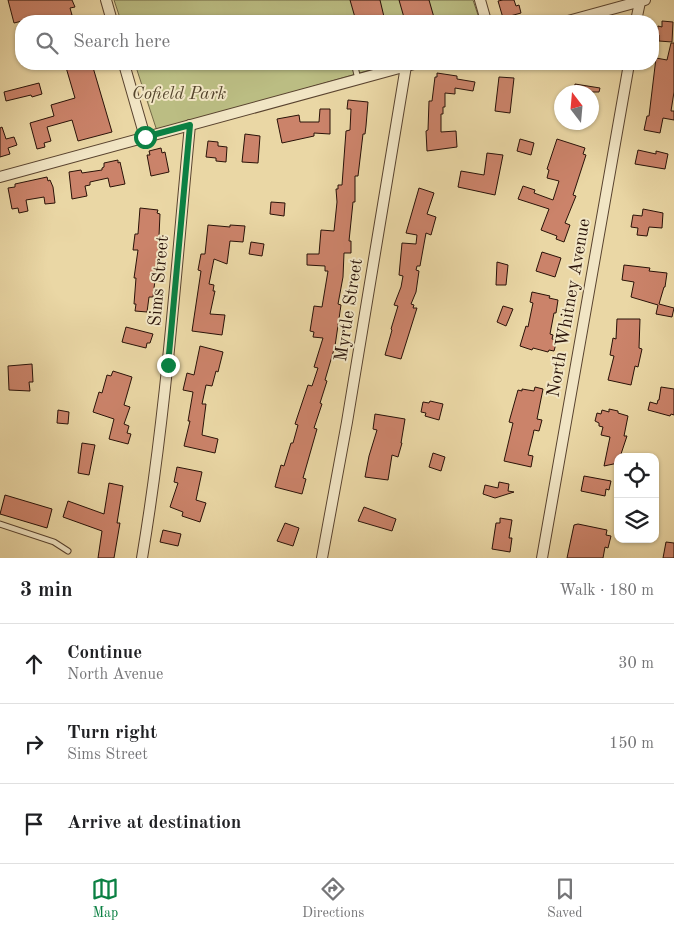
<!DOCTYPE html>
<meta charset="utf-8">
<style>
:root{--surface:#fff;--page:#f6f6f6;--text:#202124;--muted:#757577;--line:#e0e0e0;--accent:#0b8043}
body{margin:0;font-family:"Old Standard TT",serif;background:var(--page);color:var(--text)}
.controls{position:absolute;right:15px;bottom:15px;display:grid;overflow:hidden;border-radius:10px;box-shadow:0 1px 4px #0004}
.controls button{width:45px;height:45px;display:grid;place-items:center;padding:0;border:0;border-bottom:1px solid var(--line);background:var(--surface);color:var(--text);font:25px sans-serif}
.compass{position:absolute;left:554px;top:85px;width:45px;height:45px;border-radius:50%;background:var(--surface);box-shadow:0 1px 4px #0004;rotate:344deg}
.stop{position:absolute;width:15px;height:15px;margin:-11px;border:4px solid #0b8043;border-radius:50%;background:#fff}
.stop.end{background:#0b8043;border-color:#fff;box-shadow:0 1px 5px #0008}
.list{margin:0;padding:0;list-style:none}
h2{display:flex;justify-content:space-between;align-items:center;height:65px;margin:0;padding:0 20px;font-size:21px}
h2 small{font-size:16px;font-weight:400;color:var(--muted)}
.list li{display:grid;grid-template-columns:32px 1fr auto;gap:15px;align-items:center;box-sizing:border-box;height:80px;padding:0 20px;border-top:1px solid var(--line)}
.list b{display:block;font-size:19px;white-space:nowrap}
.list p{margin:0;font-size:16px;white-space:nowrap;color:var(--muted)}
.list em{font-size:16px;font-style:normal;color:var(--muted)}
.icon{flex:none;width:28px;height:28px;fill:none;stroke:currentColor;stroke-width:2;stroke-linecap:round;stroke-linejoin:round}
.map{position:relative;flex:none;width:674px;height:558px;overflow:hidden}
.search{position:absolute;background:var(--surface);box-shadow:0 1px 4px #0004;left:15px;right:15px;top:15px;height:55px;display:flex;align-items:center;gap:12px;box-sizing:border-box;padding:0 18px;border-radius:20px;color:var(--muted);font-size:19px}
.sheet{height:305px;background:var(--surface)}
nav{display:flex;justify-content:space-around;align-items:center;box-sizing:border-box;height:70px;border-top:1px solid var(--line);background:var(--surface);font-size:14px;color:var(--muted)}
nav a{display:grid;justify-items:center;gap:2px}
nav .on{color:var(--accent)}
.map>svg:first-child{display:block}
.green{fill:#bbbd83;stroke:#726846}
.building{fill:#cb836a;stroke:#291208}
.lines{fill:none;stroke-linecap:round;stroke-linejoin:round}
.lane-casing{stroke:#59432f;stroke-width:7}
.street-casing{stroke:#59432f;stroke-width:12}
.lane{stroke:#f1e5c4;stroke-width:5}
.street{stroke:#f1e5c4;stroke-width:10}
.route{stroke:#0b8043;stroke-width:6}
.labels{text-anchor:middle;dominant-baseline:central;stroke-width:4;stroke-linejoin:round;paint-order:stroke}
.park-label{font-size:18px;font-style:italic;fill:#55452d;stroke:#f1e5c4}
.street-label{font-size:18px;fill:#291208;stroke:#f1e5c4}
</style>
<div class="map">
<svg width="674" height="558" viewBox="0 0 674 558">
<rect width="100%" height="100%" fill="#ead7a5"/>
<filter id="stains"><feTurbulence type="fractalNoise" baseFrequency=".004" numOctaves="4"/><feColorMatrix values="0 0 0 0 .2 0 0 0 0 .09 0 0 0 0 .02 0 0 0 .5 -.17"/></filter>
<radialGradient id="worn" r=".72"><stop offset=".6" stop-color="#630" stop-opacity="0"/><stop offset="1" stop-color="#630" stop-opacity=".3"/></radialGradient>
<g class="green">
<path d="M114 0H473L480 21H121Z"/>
<path d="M135 64H391L157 131Z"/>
</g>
<g class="building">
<path d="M8 0H72L75 7 70 8 72 15 52 21H30V19L14 23Z"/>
<path d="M350 0H380L385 21H356Z"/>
<path d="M399 0H429L435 21H405Z"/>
<path d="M503 0H514L516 6 519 5 521 13 503 18 498 1Z"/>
<path d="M662 21 673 22 672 42 659 41V35H657L658 26 662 27Z"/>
<path d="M671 43H674V92L671 111H674V120L663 118 660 133 644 130 647 116H649L656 58 667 60Z"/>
<path d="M65 64H92L112 132 78 141 72 120 47 127 51 141 44 143 45 147 37 149 30 123 54 116 51 105 75 98Z"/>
<path d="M437 73 457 76V79L475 82 473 91 455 88V94L445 93V107H443V114H441V132L456 131 457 147 427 151 426 131 428 130 429 101H432L435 77H437Z"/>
<path d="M499 77 514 78 510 113 495 111Z"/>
<path d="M39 83 42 94 32 97 31 95 6 101 4 92Z"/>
<path d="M575 84 600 88 599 92H574Z"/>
<path d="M348 100 368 102 366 126 365 134H363L358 176H355V202H353L349 241H351V253H344L343 277 338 304 341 305 335 346 325 380 327 381 320 403 322 404 314 428 317 429 303 478 306 479 302 494 275 487 281 465 284 466 291 443H293L298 425 295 424 308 385 312 386 318 368 314 367 323 338 313 337 314 332 310 331 314 306 322 307 328 271H325V266L307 265V254H319L321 230 334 231 337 202 336 189H338V185H342L346 131 350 130 351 109H347Z"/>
<path d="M320 109H330V134L314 133V136L282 143 277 119 299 115 300 122H319Z"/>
<path d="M2 127 6 139 14 137 17 145 8 148 10 154 0 157V128Z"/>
<path d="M245 134 260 136 258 163 242 162Z"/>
<path d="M520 139 534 143 531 155 517 151Z"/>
<path d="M557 139 585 148 583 154 586 155 573 195 576 196 565 223 570 225 564 242 556 239 557 236 541 230 549 209 518 199 523 186 535 190 534 193 553 200 559 181 547 178 549 170 547 169Z"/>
<path d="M208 141 218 142V146L227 147 226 162 216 161V158L206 157Z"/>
<path d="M161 148 162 153 165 152 169 172 151 176 147 155H150L149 151Z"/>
<path d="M638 150 656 154V151L668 154 665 169 635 164Z"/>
<path d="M487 153 503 155 495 195 458 187 461 171 484 175Z"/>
<path d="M118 160V163L120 162 125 184 110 187 108 178 90 182V185L85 186 87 196 72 199 69 172 81 170 82 173 102 170V168L104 167V163Z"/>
<path d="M47 177 48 181 50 180 53 187 55 203 45 204 44 197 26 200 28 211 19 213 18 208 12 209 8 188 15 187V184Z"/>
<path d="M419 188 434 193 427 214 436 217 431 235 426 233 420 266H417L416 270 419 271 416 292 411 304 414 305 413 308H417L401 359 385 355 392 330 391 329 398 306 394 305 401 287 403 276 399 275 402 243 416 244 417 235 406 233Z"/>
<path d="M271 202 285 203 284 216 270 214Z"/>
<path d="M140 208 158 210 157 213 160 214 159 236H164L163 252H158L157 269 161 270 160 280H155L153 297H149L147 312 135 311 136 304H134L136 278H134L138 250H133L135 234H138Z"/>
<path d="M643 209 663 213 662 228 649 227 647 236 637 235 638 228 631 227 633 215 642 216Z"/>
<path d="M208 225 230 227V225L245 226 243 242 230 241 227 264 214 259 209 284 214 285 213 291H215L210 314 225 315 222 335 192 331 201 271 198 270 201 254H205Z"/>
<path d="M251 242 264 244 262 256 249 254Z"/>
<path d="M542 252 561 258 555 277 536 271Z"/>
<path d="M497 262 508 265 506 285H496Z"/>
<path d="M624 265 650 268 649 271 667 273 665 287H664L659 304 674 308 672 317 656 314 658 305 631 297 634 282 622 280Z"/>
<path d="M532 292 550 296 549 298 558 300 556 313H554L550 334 553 335 552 339 557 340 554 351 549 350 548 352 533 348 532 350 520 346 526 326 528 327 533 303 530 302Z"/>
<path d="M503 306 513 309 506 326 497 322Z"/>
<path d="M617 319H640L639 348 642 349 638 367 635 366 631 385 608 380 614 356 610 355 613 338 616 339Z"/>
<path d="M126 327 153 334 150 343H147L146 348 122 342Z"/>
<path d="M200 346 223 352 218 372 216 371 212 386 206 385 202 404H206L202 435 218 439 215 453 184 446 190 421H188L193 392 183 390 187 373 194 375Z"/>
<path d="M32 364 33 382H29L30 391 9 390 8 366Z"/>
<path d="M113 371 132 377 124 405 130 407 124 424 129 426 127 433 131 434 128 444 109 439 114 419 93 412 99 392 102 393 107 375 111 376Z"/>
<path d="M535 387 543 389 537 419 542 420 539 431 534 430 533 435 528 455 533 456 531 467 504 461 513 423 509 422 518 390 522 391V389L534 391Z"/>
<path d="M661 387 674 389V415L671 414 670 416 648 410 650 402 657 404 658 400H659Z"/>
<path d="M430 401 443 404 439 420 425 416 426 413 421 412 423 402 429 403Z"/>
<path d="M609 409 618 411V413L628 416 624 436H627L620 457H618V463L604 466 610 437 601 435 603 427 599 426V423L595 421 597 413 601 414 602 410 609 412Z"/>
<path d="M58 410 69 412 68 424 57 423Z"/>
<path d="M375 414 405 419 401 443H402L398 457 392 455 388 480 365 477 369 456 377 430 373 429Z"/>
<path d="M82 443 95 445 89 475 78 473Z"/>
<path d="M433 453 445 457 441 471 429 467Z"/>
<path d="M177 467 202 472 196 500 206 503 200 522 182 516 183 512 170 507 178 483 174 482Z"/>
<path d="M584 476 611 481 609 490 606 489 605 496 581 491Z"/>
<path d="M499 482 509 484 508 491 514 492 495 498 483 494 485 485 498 488Z"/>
<path d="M109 483 123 486 117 523H120L114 558H98L102 531 63 517 68 501 104 514Z"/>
<path d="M5 495 52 509 47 528 0 514Z"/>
<path d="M364 507 396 519 392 531 358 521Z"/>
<path d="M500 518 512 520 509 538H512L510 552 492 549 496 523H500Z"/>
<path d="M285 523 299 528 293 546 277 541Z"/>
<path d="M578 524 607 530 606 535 611 536 608 548 605 547 603 558H567L574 525Z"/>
<path d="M163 530 181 534 178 546 160 542Z"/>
<path d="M666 542 674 543V558H663Z"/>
</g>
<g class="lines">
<defs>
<g id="lane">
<path d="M355 67 358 79"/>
<path d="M0 524 54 542 68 551"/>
</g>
<g id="street">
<path d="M106 0 112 21"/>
<path d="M480 0 486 21"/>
<path d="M568 21 645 0"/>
<path d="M636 21 640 2"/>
<path d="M124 64 145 137"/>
<path d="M0 177 414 64"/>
<path d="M142 558C166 415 176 270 190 125"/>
<path d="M322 558 347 422 406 66"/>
<path d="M542 558 629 64"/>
</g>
</defs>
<use href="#lane" class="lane-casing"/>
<use href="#street" class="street-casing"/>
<use href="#lane" class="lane"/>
<use href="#street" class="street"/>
</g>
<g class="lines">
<path class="route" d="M145 137 190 125 168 365"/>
</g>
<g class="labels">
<g class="park-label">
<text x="179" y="94">Cofield Park</text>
</g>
<g class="street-label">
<text transform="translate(159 281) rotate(-85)">Sims Street</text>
<text transform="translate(569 308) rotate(-80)">North Whitney Avenue</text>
<text transform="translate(349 310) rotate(-81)">Myrtle Street</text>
</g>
</g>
<rect width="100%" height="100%" filter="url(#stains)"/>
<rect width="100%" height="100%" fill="url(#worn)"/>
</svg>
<div class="controls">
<button><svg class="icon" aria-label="locate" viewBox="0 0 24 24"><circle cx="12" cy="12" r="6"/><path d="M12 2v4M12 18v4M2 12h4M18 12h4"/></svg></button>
<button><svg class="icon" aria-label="layers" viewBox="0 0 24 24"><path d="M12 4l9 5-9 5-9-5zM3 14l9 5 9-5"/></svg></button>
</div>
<svg class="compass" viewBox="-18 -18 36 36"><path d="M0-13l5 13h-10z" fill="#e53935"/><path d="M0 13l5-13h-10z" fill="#757577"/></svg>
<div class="stop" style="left:145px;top:137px"></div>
<div class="stop end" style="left:168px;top:365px"></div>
<div class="search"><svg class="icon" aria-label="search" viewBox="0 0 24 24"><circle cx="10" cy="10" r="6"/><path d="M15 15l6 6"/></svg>Search here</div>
</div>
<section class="sheet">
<h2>3 min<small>Walk · 180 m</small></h2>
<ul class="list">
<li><svg class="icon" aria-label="ahead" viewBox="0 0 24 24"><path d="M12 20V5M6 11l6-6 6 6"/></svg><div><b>Continue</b><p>North Avenue</p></div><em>30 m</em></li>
<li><svg class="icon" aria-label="right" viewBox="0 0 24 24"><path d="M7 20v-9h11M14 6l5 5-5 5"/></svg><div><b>Turn right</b><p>Sims Street</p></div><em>150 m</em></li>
<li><svg class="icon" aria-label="arrive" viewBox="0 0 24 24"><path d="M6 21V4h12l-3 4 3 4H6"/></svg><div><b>Arrive at destination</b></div></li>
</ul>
</section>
<nav>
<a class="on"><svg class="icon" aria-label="map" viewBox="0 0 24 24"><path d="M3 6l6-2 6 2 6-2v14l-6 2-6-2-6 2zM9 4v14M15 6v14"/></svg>Map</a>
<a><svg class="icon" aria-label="directions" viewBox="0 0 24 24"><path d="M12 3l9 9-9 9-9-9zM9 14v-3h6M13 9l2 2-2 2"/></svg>Directions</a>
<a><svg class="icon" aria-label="saved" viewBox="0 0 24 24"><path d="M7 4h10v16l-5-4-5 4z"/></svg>Saved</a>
</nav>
